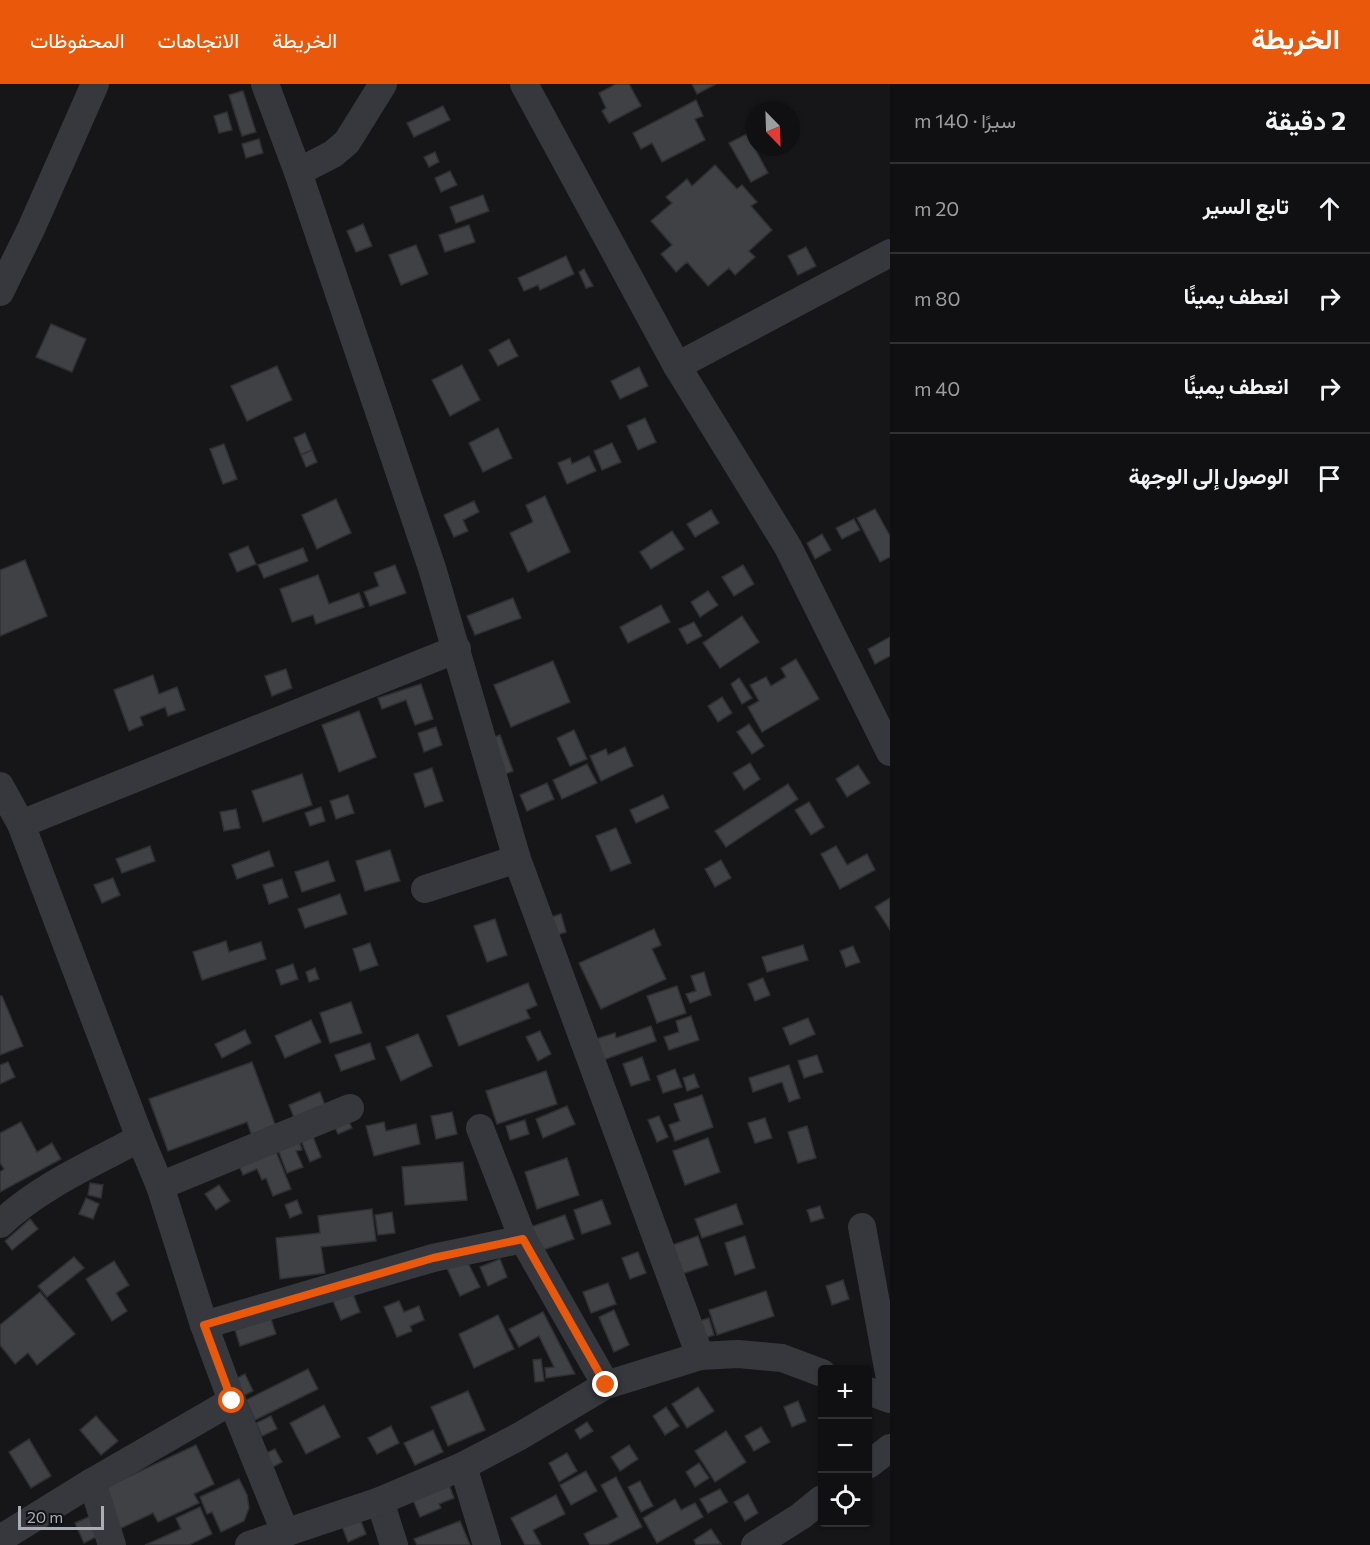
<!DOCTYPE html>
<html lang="ar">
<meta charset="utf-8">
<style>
:root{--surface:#101012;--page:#1e1e20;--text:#f1f3f6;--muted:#9c9d9f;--line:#303032;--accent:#ea580c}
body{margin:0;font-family:Commissioner,Vazirmatn,sans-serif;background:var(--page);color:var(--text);direction:rtl}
.controls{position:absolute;right:18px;bottom:18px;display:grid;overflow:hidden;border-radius:6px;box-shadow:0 2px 4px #0004}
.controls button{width:54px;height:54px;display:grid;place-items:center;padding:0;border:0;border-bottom:2px solid var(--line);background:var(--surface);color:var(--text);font:30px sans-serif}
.compass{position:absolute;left:746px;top:18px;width:54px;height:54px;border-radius:50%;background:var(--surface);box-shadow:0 2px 4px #0004;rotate:157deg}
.scale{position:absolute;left:18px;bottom:15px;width:86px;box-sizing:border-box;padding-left:6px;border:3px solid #a8adb8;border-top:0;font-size:16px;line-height:21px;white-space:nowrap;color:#a8adb8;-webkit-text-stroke:4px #111113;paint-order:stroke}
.stop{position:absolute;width:18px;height:18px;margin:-14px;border:4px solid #ea580c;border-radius:50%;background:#fff}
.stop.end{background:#ea580c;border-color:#fff;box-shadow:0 2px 6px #0008}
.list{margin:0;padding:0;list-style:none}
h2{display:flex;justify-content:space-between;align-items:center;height:78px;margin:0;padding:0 24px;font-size:26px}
h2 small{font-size:20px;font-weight:400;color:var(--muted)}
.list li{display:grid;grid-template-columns:39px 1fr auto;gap:18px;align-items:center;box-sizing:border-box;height:90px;padding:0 24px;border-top:2px solid var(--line)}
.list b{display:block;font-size:22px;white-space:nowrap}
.list em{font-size:20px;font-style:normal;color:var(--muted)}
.icon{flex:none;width:33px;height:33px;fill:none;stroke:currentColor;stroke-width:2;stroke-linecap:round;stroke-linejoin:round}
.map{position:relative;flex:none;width:890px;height:1461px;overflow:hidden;direction:ltr}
header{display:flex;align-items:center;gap:36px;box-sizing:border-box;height:84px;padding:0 30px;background:var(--accent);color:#fff}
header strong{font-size:28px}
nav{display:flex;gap:33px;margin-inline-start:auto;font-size:21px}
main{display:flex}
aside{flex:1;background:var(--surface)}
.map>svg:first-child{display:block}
.building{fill:#404145;stroke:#303034;stroke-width:1.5}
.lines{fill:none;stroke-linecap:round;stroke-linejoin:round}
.minor{stroke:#37383d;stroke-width:28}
.route{stroke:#ea580c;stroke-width:8}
</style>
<header>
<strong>الخريطة</strong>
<nav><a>الخريطة</a><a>الاتجاهات</a><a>المحفوظات</a></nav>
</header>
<main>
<aside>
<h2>2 دقيقة<small>سيرًا · 140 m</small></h2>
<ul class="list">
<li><svg class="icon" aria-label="ahead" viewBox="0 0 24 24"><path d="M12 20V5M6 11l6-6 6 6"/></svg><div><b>تابع السير</b></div><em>20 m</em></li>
<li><svg class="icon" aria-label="right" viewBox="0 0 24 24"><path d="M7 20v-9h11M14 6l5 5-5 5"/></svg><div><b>انعطف يمينًا</b></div><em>80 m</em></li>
<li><svg class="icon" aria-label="right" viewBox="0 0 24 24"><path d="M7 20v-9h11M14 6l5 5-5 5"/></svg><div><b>انعطف يمينًا</b></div><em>40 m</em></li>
<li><svg class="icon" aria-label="arrive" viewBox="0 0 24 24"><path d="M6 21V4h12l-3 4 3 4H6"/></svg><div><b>الوصول إلى الوجهة</b></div></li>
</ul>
</aside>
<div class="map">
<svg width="890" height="1461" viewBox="0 0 890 1461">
<rect width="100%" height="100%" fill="#161618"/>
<g class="building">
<path d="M616 0H629L641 22 609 39 602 27 606 24 599 9Z"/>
<path d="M692 0H716L697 10Z"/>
<path d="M243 7 256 48 242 52 229 11Z"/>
<path d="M696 16 703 32 695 35 705 56 662 78 652 59 641 65 633 49Z"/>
<path d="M443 22 450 36 414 53 407 39Z"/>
<path d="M227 28 232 46 219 49 214 32Z"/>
<path d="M747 50 768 89 751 98 729 59Z"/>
<path d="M259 55 263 69 246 74 242 60Z"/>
<path d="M435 68 439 78 429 83 424 73Z"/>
<path d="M715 81 737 105 742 101 757 118 751 122 772 146 749 167 755 173 735 191 729 184 708 202 687 178 676 188 661 170 672 161 651 137 672 119 666 113 687 95 692 102Z"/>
<path d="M450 87 457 101 441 108 435 94Z"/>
<path d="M483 111 489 127 456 139 450 123Z"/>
<path d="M363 140 372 162 356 168 347 147Z"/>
<path d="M469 141 475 158 445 168 439 151Z"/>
<path d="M416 161 428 190 401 201 389 171Z"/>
<path d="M806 163 816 182 798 191 788 172Z"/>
<path d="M566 172 574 190 540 206 538 201 524 207 518 194Z"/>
<path d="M584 185 593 202 586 204 579 188Z"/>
<path d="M51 240 86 255 72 288 36 273Z"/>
<path d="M509 255 518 272 498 282 489 266Z"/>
<path d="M462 281 480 316 450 332 432 296Z"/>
<path d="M277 282 292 316 247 337 231 302Z"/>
<path d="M639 283 648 302 620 315 611 297Z"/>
<path d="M645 334 656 358 638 366 627 342Z"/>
<path d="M498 344 512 374 483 388 469 359Z"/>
<path d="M305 349 312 366 301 371 294 354Z"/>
<path d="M612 359 621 378 602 386 594 367Z"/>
<path d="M224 360 237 395 223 400 210 365Z"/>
<path d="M312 366 317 378 306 383 301 371Z"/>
<path d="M589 372 596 387 567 400 558 379 570 374 572 380Z"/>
<path d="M545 412 570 468 528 488 510 449 533 438 526 421Z"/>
<path d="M336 415 351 449 317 465 302 431Z"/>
<path d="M474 417 479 428 463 436 468 447 454 453 444 431Z"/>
<path d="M875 425 890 452V473L880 478 857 434Z"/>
<path d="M711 426 719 439 695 453 687 440Z"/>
<path d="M854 435 860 446 842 455 836 444Z"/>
<path d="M672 447 684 465 651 485 640 468Z"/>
<path d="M822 450 831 466 815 475 807 459Z"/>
<path d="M248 462 256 480 237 488 229 470Z"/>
<path d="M303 464 308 477 264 494 258 481Z"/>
<path d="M25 476 47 532 0 552V486Z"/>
<path d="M395 481 406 509 370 522 364 508 379 502 374 489Z"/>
<path d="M743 481 754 500 734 512 722 493Z"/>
<path d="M318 491 329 520 359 509 364 523 316 540 313 531 292 538 280 505Z"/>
<path d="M708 507 718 521 700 533 691 518Z"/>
<path d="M513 514 521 534 475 551 467 532Z"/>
<path d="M661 521 670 538 628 559 620 543Z"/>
<path d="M742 532 759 558 720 584 703 559Z"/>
<path d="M694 538 702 552 687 560 679 545Z"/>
<path d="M890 553V572L875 580 868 565Z"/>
<path d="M796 575 819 615 762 648 748 623 759 617 750 601 766 593 771 602 786 593 781 584Z"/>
<path d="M553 577 570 618 511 643 494 601Z"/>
<path d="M286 585 292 604 272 612 265 592Z"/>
<path d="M153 591 159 610 177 603 185 626 168 632 165 623 140 633 143 641 129 647 114 606Z"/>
<path d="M739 594 752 614 742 620 731 600Z"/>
<path d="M421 600 433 635 415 641 406 616 382 625 378 614Z"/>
<path d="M722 613 732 629 718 638 708 622Z"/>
<path d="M359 627 376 673 339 688 322 641Z"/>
<path d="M749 640 764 662 752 670 737 648Z"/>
<path d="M436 643 442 661 424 668 418 649Z"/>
<path d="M574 646 587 675 570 682 557 654Z"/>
<path d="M500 651 513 687 498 693 485 657Z"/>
<path d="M625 663 633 682 601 697 590 672 606 665 608 671Z"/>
<path d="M750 679 760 695 744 706 733 689Z"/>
<path d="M587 680 597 699 562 715 553 696Z"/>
<path d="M858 681 870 699 847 713 836 695Z"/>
<path d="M432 684 443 717 425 723 414 690Z"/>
<path d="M302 690 312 721 263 738 252 707Z"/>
<path d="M547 699 554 715 527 727 520 711Z"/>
<path d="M788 700 798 715 726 763 715 747Z"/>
<path d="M348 711 354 729 336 735 330 717Z"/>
<path d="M663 711 669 724 636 739 630 726Z"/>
<path d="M809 718 824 743 811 751 795 726Z"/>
<path d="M321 723 325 737 310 742 305 729Z"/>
<path d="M236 725 240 744 224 747 220 728Z"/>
<path d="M616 744 631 779 611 787 596 752Z"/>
<path d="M150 762 155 777 122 789 116 775Z"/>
<path d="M836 762 847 781 867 770 875 786 840 805 821 770Z"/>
<path d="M390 766 400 797 365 807 356 777Z"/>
<path d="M269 767 274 782 237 795 232 781Z"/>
<path d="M721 776 731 794 715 803 705 785Z"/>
<path d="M328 777 335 797 302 808 295 788Z"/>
<path d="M113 794 120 811 102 819 94 801Z"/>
<path d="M282 795 288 813 269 820 263 801Z"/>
<path d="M340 810 347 830 305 844 298 825Z"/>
<path d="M890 814V846L875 823Z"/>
<path d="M561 830 566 848 554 852 548 834Z"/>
<path d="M495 835 507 871 487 878 474 842Z"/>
<path d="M654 845 661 861 652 865 666 895 601 925 579 879Z"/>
<path d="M226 857 229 868 261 858 266 875 202 896 193 868Z"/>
<path d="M370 859 378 881 360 887 353 865Z"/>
<path d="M803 861 808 876 767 888 762 873Z"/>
<path d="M853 862 860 878 846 883 840 867Z"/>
<path d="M293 880 298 895 281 901 276 886Z"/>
<path d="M315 884 319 895 309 898 306 888Z"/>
<path d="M704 888 711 911 690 919 686 910 696 907 691 892Z"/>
<path d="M763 894 770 911 755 917 748 900Z"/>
<path d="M528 899 537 921 526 926 530 934 459 962 447 932Z"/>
<path d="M677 902 686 929 657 939 647 912Z"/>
<path d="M0 912H2L23 962 0 971Z"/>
<path d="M351 918 362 949 330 959 320 929Z"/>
<path d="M691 932 699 956 669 966 664 953 679 948 676 937Z"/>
<path d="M808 934 815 950 790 961 783 944Z"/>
<path d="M311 936 321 958 285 974 275 952Z"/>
<path d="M651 942 656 957 603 976 596 955 615 949 616 954Z"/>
<path d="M245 946 251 959 222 974 215 960Z"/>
<path d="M540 947 551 970 538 977 526 953Z"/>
<path d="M418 950 432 982 401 997 386 963Z"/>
<path d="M370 959 375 975 341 987 335 971Z"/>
<path d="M817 971 823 988 804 994 798 977Z"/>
<path d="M642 973 650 996 631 1002 623 980Z"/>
<path d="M8 978 15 993 0 1000V981Z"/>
<path d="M252 978 276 1043 252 1052 247 1038 168 1067 149 1015Z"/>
<path d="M789 981 800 1014 789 1018 782 998 753 1008 749 994Z"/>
<path d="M675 985 682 1003 663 1009 657 992Z"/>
<path d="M546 987 557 1020 497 1040 486 1007Z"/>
<path d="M694 990 699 1003 687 1007 683 994Z"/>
<path d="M320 1008 326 1024 295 1036 289 1021Z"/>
<path d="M702 1011 713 1043 675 1057 669 1041 680 1037 674 1020Z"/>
<path d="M567 1022 575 1040 543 1054 536 1035Z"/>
<path d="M452 1028 457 1050 436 1055 431 1032Z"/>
<path d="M659 1032 668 1053 657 1058 648 1036Z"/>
<path d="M347 1033 352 1044 338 1050 333 1039Z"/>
<path d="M765 1034 772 1054 755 1059 748 1039Z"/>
<path d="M525 1036 529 1050 510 1056 506 1042Z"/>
<path d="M21 1038 37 1068 52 1059 61 1075 0 1108V1088L4 1085 0 1079V1049Z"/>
<path d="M384 1038 386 1047 416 1040 420 1060 374 1072 366 1042Z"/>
<path d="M807 1042 816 1074 798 1079 788 1048Z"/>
<path d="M312 1050 321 1073 310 1078 300 1054Z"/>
<path d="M298 1054 302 1066 296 1067 303 1083 287 1089 277 1063Z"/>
<path d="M708 1054 720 1088 685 1101 673 1067Z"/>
<path d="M275 1065 291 1105 273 1112 266 1094 262 1096 257 1085 243 1091 238 1079Z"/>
<path d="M567 1074 579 1111 537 1125 525 1088Z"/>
<path d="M463 1078 467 1116 405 1121 402 1083Z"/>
<path d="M90 1099 103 1101 101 1114 88 1111Z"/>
<path d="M219 1101 230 1117 216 1126 205 1110Z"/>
<path d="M86 1114 99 1120 93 1135 79 1130Z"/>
<path d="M297 1116 302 1129 290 1134 285 1121Z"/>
<path d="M602 1116 611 1140 582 1150 574 1126Z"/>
<path d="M736 1120 743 1140 702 1154 695 1135Z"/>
<path d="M820 1122 824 1134 811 1138 807 1126Z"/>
<path d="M372 1125 376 1157 321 1163 325 1189 280 1195 276 1154 320 1149 318 1132Z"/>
<path d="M392 1128 395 1149 378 1151 375 1131Z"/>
<path d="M565 1131 574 1155 540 1167 531 1143Z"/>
<path d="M30 1135 38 1145 12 1166 5 1157Z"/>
<path d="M698 1152 708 1181 676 1192 667 1163Z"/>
<path d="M745 1152 755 1184 735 1191 725 1159Z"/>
<path d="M638 1168 646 1189 630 1195 622 1174Z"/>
<path d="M74 1173 84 1184 47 1213 38 1202Z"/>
<path d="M466 1175 480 1203 460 1212 447 1184Z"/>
<path d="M500 1175 507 1193 488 1202 480 1183Z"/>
<path d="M114 1177 129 1201 116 1209 127 1227 112 1237 86 1195Z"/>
<path d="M843 1196 849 1215 832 1221 826 1202Z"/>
<path d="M608 1199 616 1220 591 1229 583 1208Z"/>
<path d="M766 1207 774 1232 717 1251 709 1226Z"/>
<path d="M40 1208 75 1250 37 1281 28 1269 15 1280 0 1261V1241Z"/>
<path d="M353 1210 360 1228 341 1236 333 1217Z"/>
<path d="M399 1217 404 1228 419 1222 424 1236 410 1242 412 1247 397 1253 384 1223Z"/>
<path d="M614 1226 629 1261 614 1268 599 1233Z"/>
<path d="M543 1228 575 1290 546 1294 545 1284 554 1283 539 1252 519 1263 509 1245Z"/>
<path d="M498 1231 514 1265 474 1284 459 1250Z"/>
<path d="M709 1234 714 1251 696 1257 690 1240Z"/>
<path d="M271 1235 276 1250 240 1262 235 1246Z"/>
<path d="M541 1275 544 1297 535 1298 533 1276Z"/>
<path d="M308 1285 318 1305 255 1336 246 1316Z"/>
<path d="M245 1290 253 1307 243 1312 235 1295Z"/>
<path d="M698 1303 714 1327 687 1344 672 1320Z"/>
<path d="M468 1307 485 1346 448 1362 431 1323Z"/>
<path d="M798 1317 806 1337 792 1343 784 1323Z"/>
<path d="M324 1321 340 1353 306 1370 290 1339Z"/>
<path d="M666 1323 679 1342 665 1351 653 1332Z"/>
<path d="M96 1332 118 1357 101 1371 80 1346Z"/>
<path d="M271 1332 277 1345 262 1352 256 1339Z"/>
<path d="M587 1338 593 1347 580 1355 575 1346Z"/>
<path d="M391 1342 399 1359 377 1370 368 1354Z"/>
<path d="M761 1343 770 1358 754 1367 745 1352Z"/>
<path d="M433 1346 443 1368 415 1381 404 1359Z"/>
<path d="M726 1347 746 1378 715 1398 695 1367Z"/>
<path d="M29 1355 51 1392 31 1404 9 1368Z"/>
<path d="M196 1361 214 1400 194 1410 199 1419 158 1438 153 1429 115 1447 106 1403Z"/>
<path d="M629 1361 638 1375 620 1387 611 1373Z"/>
<path d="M275 1365 282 1378 271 1384 264 1370Z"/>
<path d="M567 1369 577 1387 559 1398 549 1379Z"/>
<path d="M699 1379 709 1394 695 1403 686 1388Z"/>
<path d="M586 1387 597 1407 571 1421 560 1401Z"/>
<path d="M616 1393 642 1443 607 1461H590L584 1450 618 1433 601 1401Z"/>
<path d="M239 1395 247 1411 249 1424 244 1437 221 1448 212 1428 207 1430 200 1413Z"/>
<path d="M640 1397 653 1422 641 1428 628 1403Z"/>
<path d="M449 1401 454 1414 439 1420 441 1424 420 1433 413 1416Z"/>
<path d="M720 1405 728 1418 708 1429 700 1415Z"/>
<path d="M748 1410 758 1429 745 1437 734 1418Z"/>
<path d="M556 1411 565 1430 533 1446 541 1461H525L511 1434Z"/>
<path d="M675 1415 681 1426 695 1419 703 1433 657 1459 643 1434Z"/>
<path d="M200 1423 212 1450 189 1461H145L181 1445 176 1434Z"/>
<path d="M358 1430 366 1450 348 1458 340 1437Z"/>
<path d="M91 1432 100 1451 84 1459 75 1439Z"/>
<path d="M460 1437 470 1461H417L414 1455Z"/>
<path d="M711 1445 721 1460 696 1461 694 1456Z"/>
</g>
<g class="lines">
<g class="minor">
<path d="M265 0 298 88"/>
<path d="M383 0 347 58 333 70 298 88 432 484 517 775 700 1272"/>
<path d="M524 0 677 282 788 463 890 668"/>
<path d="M0 208 31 145 95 0"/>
<path d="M677 282 890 169"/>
<path d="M0 702 21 740 140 1054 160 1102 204 1241 232 1317 285 1448"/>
<path d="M21 740 457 565"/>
<path d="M425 805 517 775"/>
<path d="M480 1044 523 1155"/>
<path d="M160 1102 350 1024"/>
<path d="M0 1140C40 1102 92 1080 140 1054"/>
<path d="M862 1143 890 1295"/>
<path d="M204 1241 433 1174 523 1155 606 1301"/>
<path d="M868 1307 890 1315"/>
<path d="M868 1381 890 1364"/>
<path d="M463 1382 487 1461"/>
<path d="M92 1398 112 1461"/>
<path d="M380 1417 394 1461"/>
<path d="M0 1455 92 1398 232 1317"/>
<path d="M249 1461 380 1417 463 1382 520 1352 606 1301 700 1272 738 1270 782 1274 822 1289"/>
<path d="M755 1461 801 1432 822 1415"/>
</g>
</g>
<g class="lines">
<path class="route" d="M232 1317 204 1241 433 1174 523 1155 606 1301"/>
</g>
</svg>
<div class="controls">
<button>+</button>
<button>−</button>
<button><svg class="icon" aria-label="locate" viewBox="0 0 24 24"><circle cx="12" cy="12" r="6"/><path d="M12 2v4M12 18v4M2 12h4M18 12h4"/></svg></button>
</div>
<svg class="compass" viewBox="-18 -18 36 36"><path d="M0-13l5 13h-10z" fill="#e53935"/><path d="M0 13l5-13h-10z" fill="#9c9d9f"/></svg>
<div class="scale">20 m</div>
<div class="stop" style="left:232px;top:1317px"></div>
<div class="stop end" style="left:606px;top:1301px"></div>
</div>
</main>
